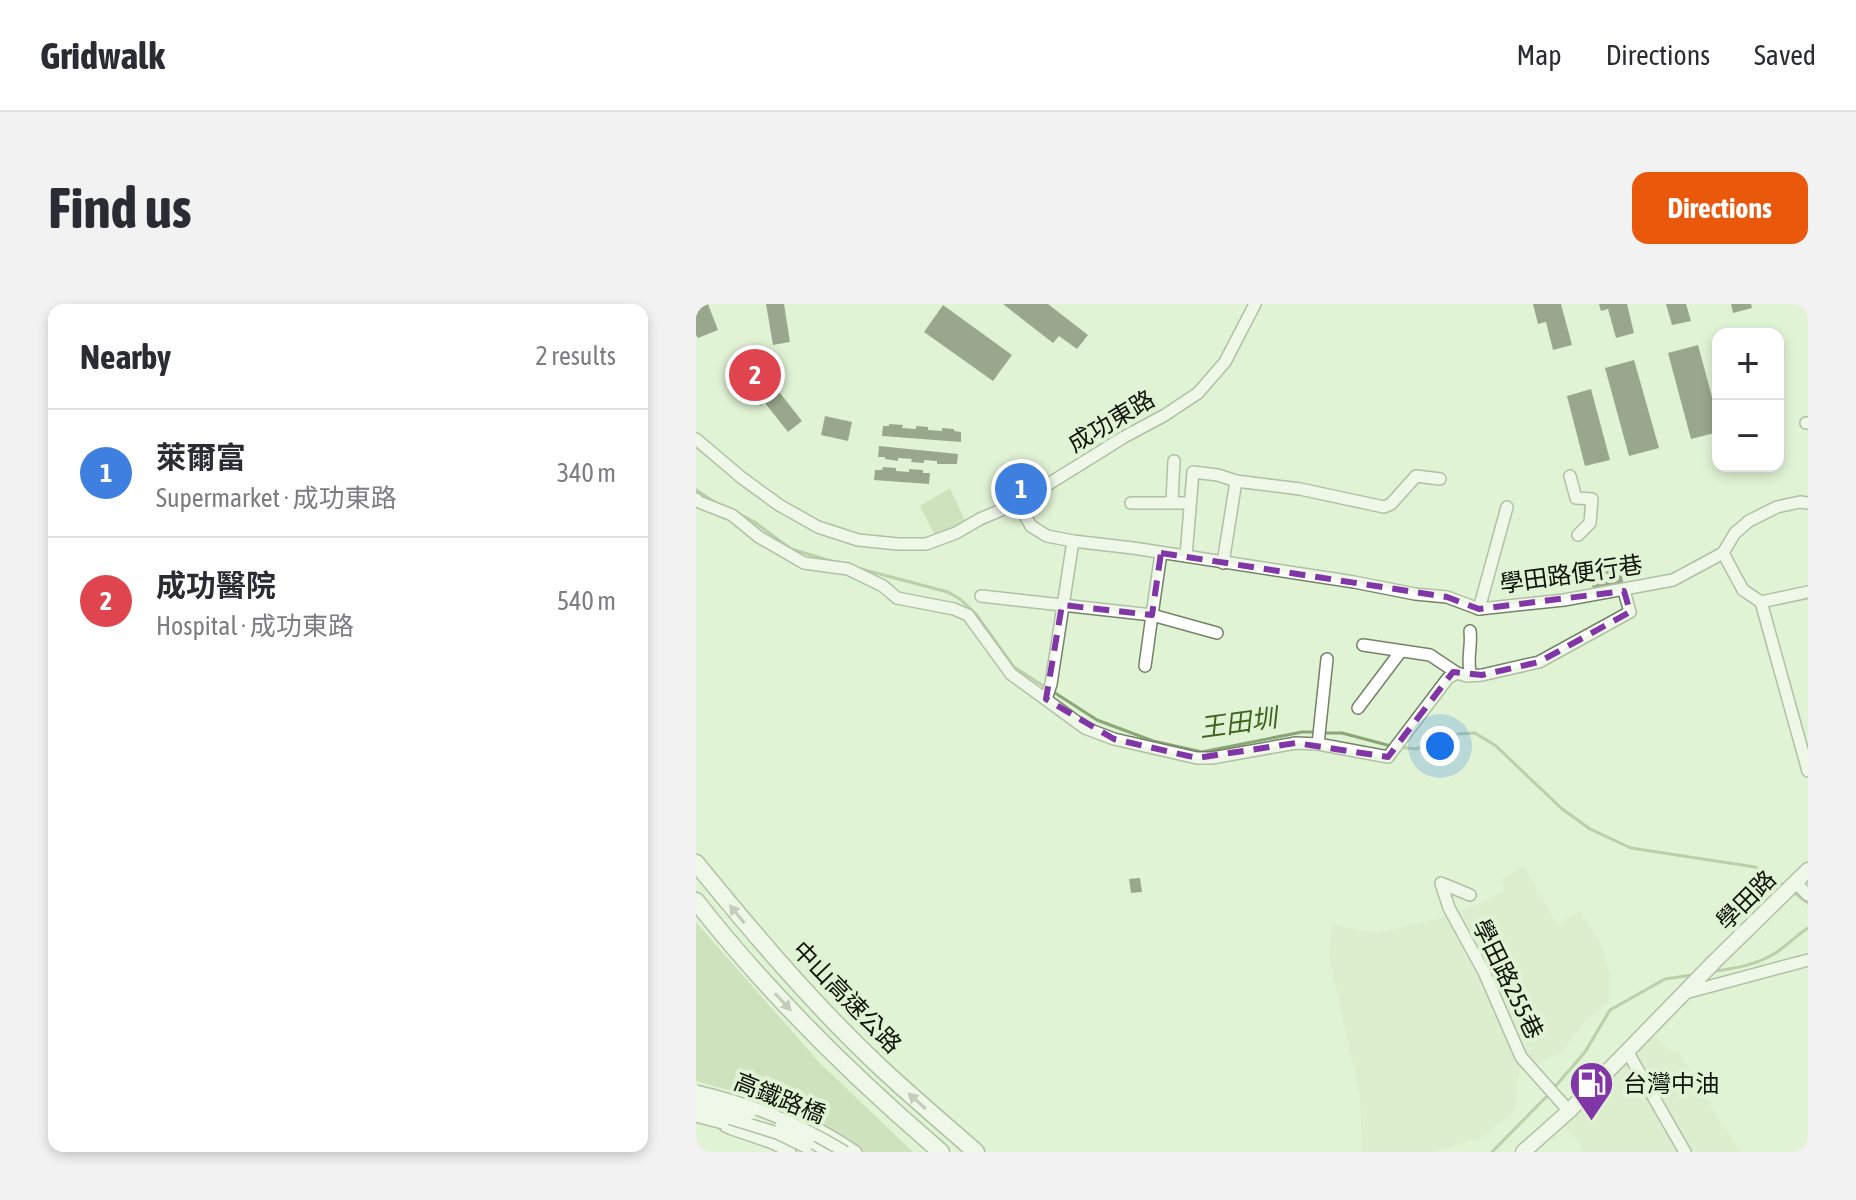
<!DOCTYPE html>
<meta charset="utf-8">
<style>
:root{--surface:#fff;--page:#f2f2f3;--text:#2b2b33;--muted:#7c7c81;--line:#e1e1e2;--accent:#ea580c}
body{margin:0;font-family:"Asap Condensed","Noto Sans TC",sans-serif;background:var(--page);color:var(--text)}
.controls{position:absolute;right:24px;top:24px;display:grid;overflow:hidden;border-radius:16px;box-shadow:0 4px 12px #0003}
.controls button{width:72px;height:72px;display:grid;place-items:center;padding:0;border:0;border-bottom:2px solid var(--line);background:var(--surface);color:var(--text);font:40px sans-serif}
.you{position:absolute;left:744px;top:442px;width:28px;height:28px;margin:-20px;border:6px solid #fff;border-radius:50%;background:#1a73e8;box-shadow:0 0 0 12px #1a73e833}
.badge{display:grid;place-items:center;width:52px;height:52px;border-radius:50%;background:var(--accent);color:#fff;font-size:26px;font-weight:700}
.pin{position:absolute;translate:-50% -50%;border:4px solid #fff;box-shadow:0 2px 8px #0006}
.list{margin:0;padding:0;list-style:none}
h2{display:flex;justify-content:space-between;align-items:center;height:104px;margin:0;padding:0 32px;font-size:34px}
h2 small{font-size:26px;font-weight:400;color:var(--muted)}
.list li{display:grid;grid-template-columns:52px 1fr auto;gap:24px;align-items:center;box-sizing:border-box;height:128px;padding:0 32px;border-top:2px solid var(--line)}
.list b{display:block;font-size:30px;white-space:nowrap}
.list p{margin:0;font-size:26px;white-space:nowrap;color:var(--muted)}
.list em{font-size:26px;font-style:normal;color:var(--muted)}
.map{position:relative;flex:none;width:1112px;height:848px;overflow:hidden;border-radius:16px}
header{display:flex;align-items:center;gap:48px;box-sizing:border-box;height:112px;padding:0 40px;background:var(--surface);border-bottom:2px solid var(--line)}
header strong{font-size:38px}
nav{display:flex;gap:44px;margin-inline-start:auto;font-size:28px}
.intro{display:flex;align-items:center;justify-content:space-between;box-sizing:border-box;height:192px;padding:0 48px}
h1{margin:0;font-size:56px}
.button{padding:20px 36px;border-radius:16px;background:var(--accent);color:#fff;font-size:28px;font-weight:700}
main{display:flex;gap:48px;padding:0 48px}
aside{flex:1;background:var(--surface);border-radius:16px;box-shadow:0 4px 12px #0003}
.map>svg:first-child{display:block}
.built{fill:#d4e9c4}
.green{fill:#b3cf9f}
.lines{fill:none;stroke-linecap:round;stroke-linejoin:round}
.stream{stroke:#8aa675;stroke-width:3}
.building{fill:#404f36}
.minor-casing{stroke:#748368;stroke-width:14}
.major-casing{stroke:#748368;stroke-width:17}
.highway-casing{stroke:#748368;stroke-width:19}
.minor{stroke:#fff;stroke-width:11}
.major{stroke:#fff;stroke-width:14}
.highway{stroke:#fff;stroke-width:16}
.minor-bridge-casing{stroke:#748368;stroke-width:14;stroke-linecap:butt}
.minor-bridge{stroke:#fff;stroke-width:11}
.oneway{fill:#9fa19d}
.marked{fill:none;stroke:#8136a7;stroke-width:6;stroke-dasharray:16 10;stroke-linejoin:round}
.labels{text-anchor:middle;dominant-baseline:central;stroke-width:8;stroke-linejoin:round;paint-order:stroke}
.street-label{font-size:24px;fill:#0e140a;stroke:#e1f3d5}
.poi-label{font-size:24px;fill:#0e140a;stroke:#e1f3d5;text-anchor:start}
.water-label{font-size:26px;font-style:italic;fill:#40631e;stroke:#e1f3d5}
</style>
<header>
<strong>Gridwalk</strong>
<nav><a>Map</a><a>Directions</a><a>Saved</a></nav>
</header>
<div class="intro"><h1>Find us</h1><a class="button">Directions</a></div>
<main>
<aside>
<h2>Nearby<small>2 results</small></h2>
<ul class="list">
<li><span class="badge" style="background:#3f7fe0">1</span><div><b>萊爾富</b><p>Supermarket · 成功東路</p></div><em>340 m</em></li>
<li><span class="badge" style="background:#e0444e">2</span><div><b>成功醫院</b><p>Hospital · 成功東路</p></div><em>540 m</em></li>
</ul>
</aside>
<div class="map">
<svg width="1112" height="848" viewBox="0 0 1112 848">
<rect width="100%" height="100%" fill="#e1f3d5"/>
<g class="built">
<path d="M828 562 861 620 885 607 907 645 914 670 913 697 889 717 866 748 822 769 819 806 785 834 736 848H666L664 792 633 652 636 621 681 629 753 612 809 588 805 576Z"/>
<path d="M958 731 970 744 982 748 1044 848H887L885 840 866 820 950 734Z"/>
</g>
<g class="green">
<path d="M254 184 270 219 240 234 224 202Z"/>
<path d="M0 618 123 758 217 848H165L60 794 0 777Z"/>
</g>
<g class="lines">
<g class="stream">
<path d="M0 186 22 200"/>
<path d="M43 210 57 217 95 245 135 257"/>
<path d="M161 264 252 288 264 295 280 310 318 363 349 383"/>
<path d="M356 387 401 416 457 437 506 448 606 428H621"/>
<path d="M628 429H646L695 442"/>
<path d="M703 443 720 445 762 430 779 429 800 442 865 504 894 525 935 544 1059 563 1090 583"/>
<path d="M1096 587 1112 599"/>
<path d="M1016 668C1037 664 1057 662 1076 651 1089 644 1099 632 1112 624"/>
<path d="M857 785 889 748 914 706 969 675 996 671"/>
<path d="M796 848 852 791"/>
</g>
</g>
<g class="building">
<path d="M0 0H12L22 26 2 34 0 31Z"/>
<path d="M70 0H88L94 38 77 41Z"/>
<path d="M307 0H352L392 31 381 45 363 32 357 39Z"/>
<path d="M837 0H865L876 41 857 46 850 18 842 20Z"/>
<path d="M903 0H931L938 29 920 34 912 5 905 7Z"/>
<path d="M970 0H990L995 17 976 21Z"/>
<path d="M1035 0H1055L1056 4 1037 9Z"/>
<path d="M247 1 316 51 297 77 228 28Z"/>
<path d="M1002 41 1022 115V128L995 135 972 49Z"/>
<path d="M48 43 106 117 92 128 69 99 64 102 57 93 62 89 35 53Z"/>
<path d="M938 56 963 144 933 152 909 64Z"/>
<path d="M895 85 914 156 889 162 871 92Z"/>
<path d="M129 112 156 118 152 137 125 131Z"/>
<path d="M193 120 207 121 206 124 220 125V122L232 123V126L246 127V124L258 125V127L265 128V138L186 132 187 122H193Z"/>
<path d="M183 142 262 150 261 160H241V157L228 156V159L215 158 216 155 202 154V157L189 155V153H182Z"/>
<path d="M187 163 200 164V167L213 168V165L227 166V169H234L233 180 178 176 179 166H186Z"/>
<path d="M924 262 928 282 898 289 893 269Z"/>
<path d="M444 574 446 588 435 589 433 575Z"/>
</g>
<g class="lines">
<defs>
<g id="minor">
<path d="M1110 119H1112"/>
<path d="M0 135 46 174 83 201 122 223 162 236 202 240H230L260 229 284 215 322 199 428 133 469 111 502 89 529 58 559 0"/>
<path d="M874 172 880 194 896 195 894 219 882 231"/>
<path d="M0 195 3 198 36 211 63 233 108 259 152 265 187 282 201 294 258 305 272 311 315 370 389 424 418 435 501 454H516L600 439 622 440 692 453 752 374 761 369 771 372 786 371 843 358 934 308 928 287"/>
<path d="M476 198 478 157"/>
<path d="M322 199 335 222 351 232 377 237 437 244 658 278 719 290 751 293 783 305 868 296 977 276 1027 249 1039 229 1053 217 1081 203 1104 198 1112 199"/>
<path d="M435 199H494"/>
<path d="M1027 249 1047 286 1065 298 1112 467"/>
<path d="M490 252 497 168 522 171 540 177"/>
<path d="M527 259 540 177 604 185 688 203 695 200 720 172 744 175"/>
<path d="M285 292 456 311 465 249"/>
<path d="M1065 298 1112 288"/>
<path d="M783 305 811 203"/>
<path d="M667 341 734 351 761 369"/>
<path d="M449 362 456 311 521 329"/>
<path d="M771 372 774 368C771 352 776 342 774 327"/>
<path d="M350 395 355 380 377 237"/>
<path d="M662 404 705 347"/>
<path d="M622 440 631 355"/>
<path d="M1099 578 1112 591"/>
<path d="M774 591 745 579 753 604 788 668 825 753 873 807"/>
<path d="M989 689 1112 656"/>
<path d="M931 747 989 848"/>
<path d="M41 794C78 799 128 827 160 848"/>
<path d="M25 813 29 822 36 825 77 839 94 848"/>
<path d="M113 836 132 848"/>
</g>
<path id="major" d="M827 848 873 807 1019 657 1112 566"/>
<g id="highway">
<path d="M0 559C58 630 117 700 184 763 215 792 248 820 280 848"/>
<path d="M0 597C72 689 156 772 245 848"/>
</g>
</defs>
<use href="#minor" class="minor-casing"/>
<use href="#major" class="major-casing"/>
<use href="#highway" class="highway-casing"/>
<use href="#minor" class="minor"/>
<use href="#major" class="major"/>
<use href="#highway" class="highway"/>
<defs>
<g id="minor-bridge">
<path d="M0 787C53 799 102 819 149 848"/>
<path d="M0 796 54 810"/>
<path d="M0 804 81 829 110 843"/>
<path d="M0 812 27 819"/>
<path d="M85 822 113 836"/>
</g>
</defs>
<use href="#minor-bridge" class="minor-bridge-casing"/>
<use href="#minor-bridge" class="minor-bridge"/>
</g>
<defs><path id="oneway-solid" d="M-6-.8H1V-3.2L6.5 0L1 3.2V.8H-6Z" transform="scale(2)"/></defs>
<g class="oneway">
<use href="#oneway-solid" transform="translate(41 610) rotate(-129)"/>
<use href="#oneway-solid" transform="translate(87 698) rotate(47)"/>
<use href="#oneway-solid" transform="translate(221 797) rotate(-138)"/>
</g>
<path d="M0 0H1112V848H0ZM465 249 751 293 783 305 928 287 934 308 843 358 786 371 757 368 692 453 600 439 501 454 418 435 350 395 366 301 456 311Z" fill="#e1f3d5" fill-opacity=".55" fill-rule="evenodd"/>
<path class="marked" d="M465 249 751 293 783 305 928 287 934 308 843 358 786 371 757 368 692 453 600 439 501 454 418 435 350 395 366 301 456 311Z"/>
<defs>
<symbol id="fuel-pin" viewBox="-11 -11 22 30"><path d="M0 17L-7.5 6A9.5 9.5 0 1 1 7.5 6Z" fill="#8136a7" stroke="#e1f3d5"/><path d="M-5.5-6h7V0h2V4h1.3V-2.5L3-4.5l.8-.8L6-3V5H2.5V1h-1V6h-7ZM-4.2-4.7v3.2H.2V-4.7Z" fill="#fff"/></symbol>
</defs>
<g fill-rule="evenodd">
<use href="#fuel-pin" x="870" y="754" width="51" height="69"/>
</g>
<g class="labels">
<g class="street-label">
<text transform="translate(415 117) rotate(-31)">成功東路</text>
<text transform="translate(875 270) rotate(-8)">學田路便行巷</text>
<text transform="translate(1050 596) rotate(-45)">學田路</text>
<text transform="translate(812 675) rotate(64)">學田路255巷</text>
<text transform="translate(151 693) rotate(46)">中山高速公路</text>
<text transform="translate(84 794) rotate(22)">高鐵路橋</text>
</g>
<g class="poi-label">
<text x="927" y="779">台灣中油</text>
</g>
<g class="water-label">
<text transform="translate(542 419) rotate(-8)">王田圳</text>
</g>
</g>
</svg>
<div class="controls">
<button>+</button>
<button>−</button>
</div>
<div class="you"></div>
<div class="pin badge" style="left:325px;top:185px;background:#3f7fe0">1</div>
<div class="pin badge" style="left:59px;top:71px;background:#e0444e">2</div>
</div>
</main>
